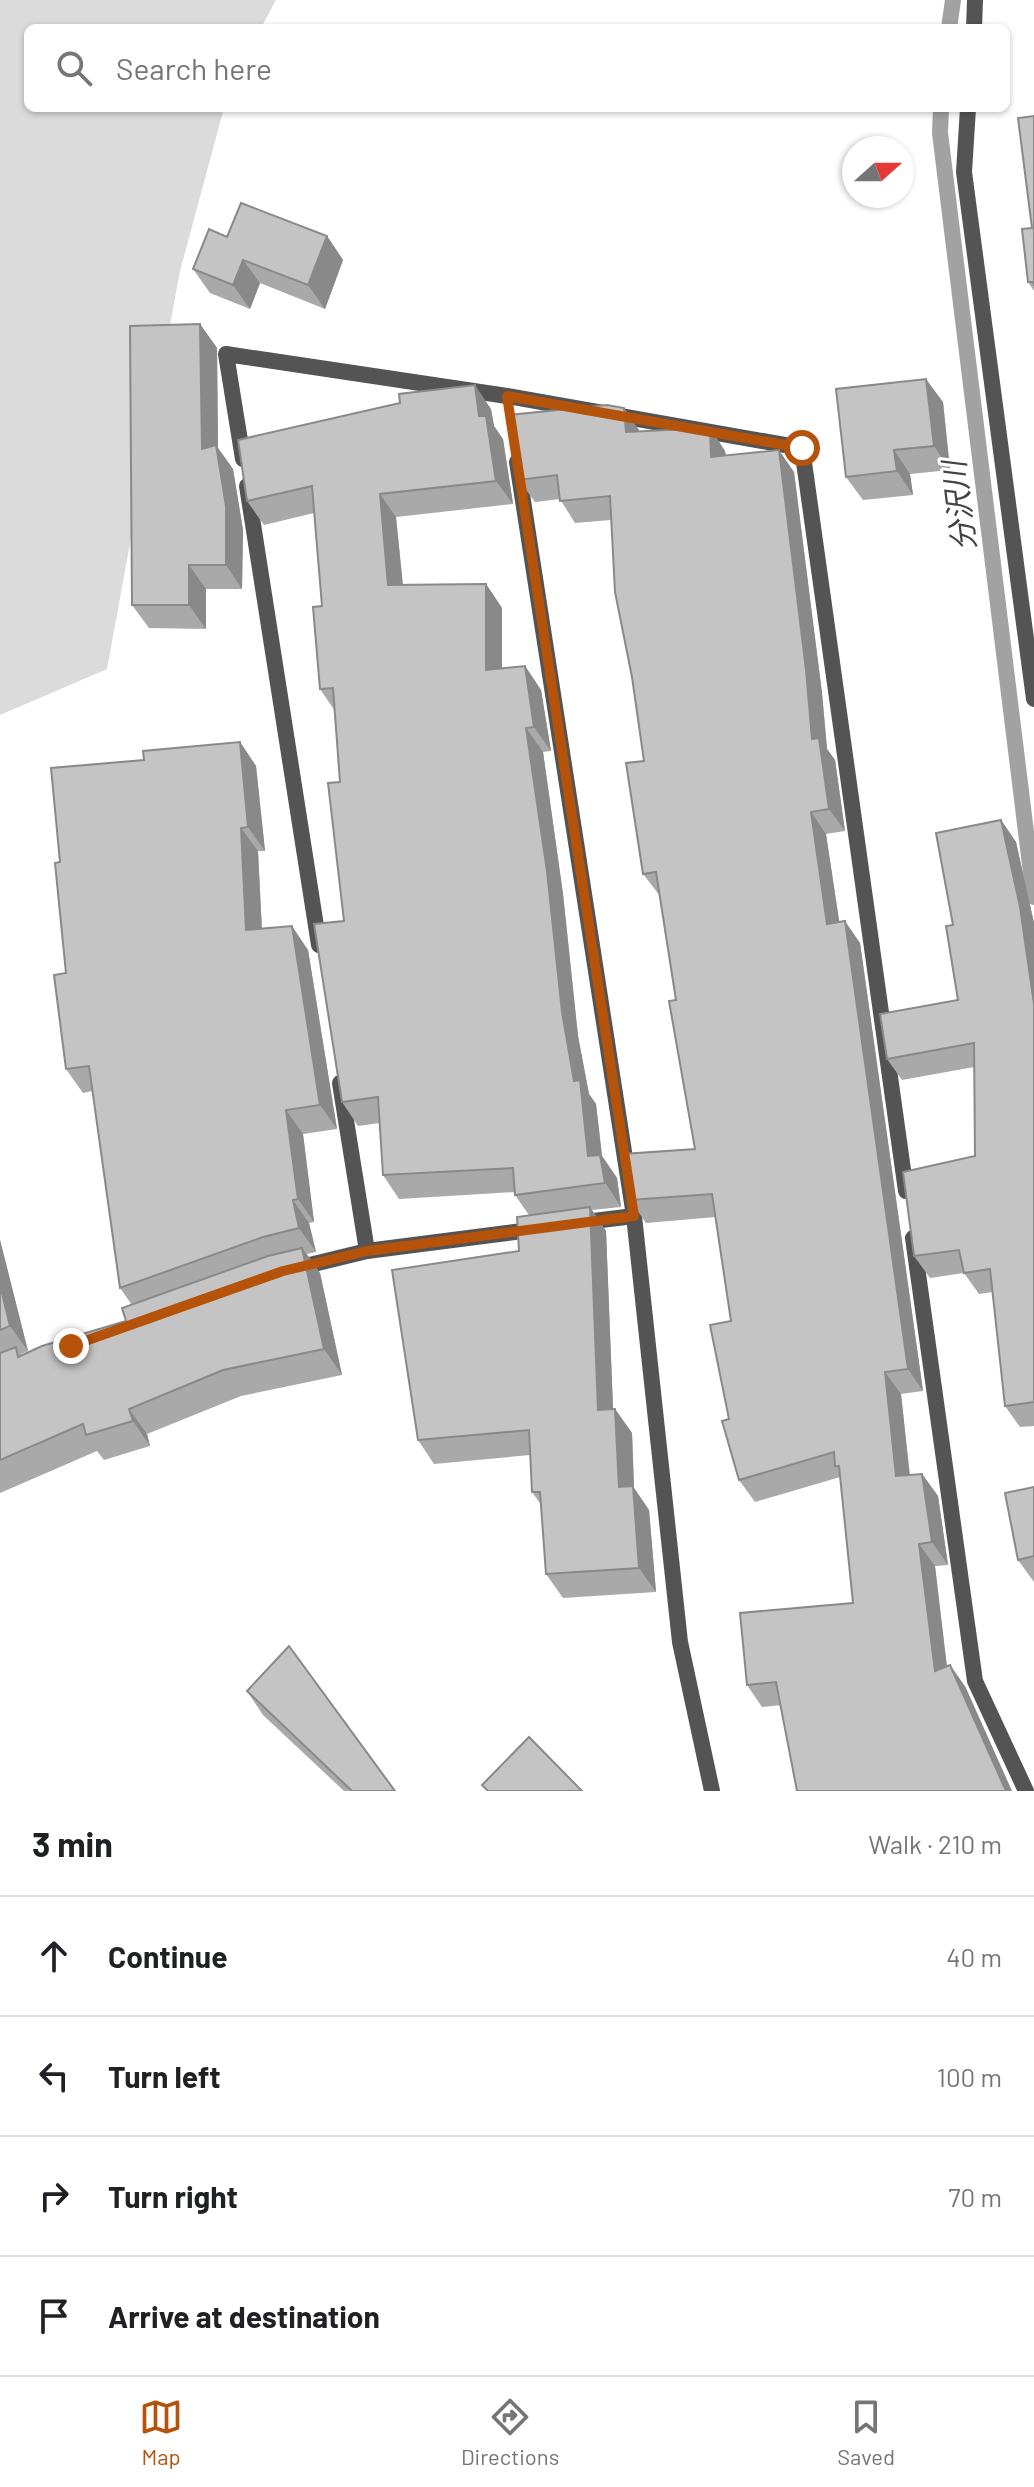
<!DOCTYPE html>
<meta charset="utf-8">
<style>
:root{--surface:#fff;--page:#f2f2f2;--text:#202124;--muted:#757577;--line:#e0e0e0;--accent:#b45309}
body{margin:0;font-family:Barlow,"Noto Sans JP",sans-serif;background:var(--page);color:var(--text)}
.compass{position:absolute;left:842px;top:136px;width:72px;height:72px;border-radius:50%;background:var(--surface);box-shadow:0 2px 6px #0004;rotate:69deg}
.stop{position:absolute;width:24px;height:24px;margin:-18px;border:6px solid #b45309;border-radius:50%;background:#fff}
.stop.end{background:#b45309;border-color:#fff;box-shadow:0 2px 8px #0008}
.list{margin:0;padding:0;list-style:none}
h2{display:flex;justify-content:space-between;align-items:center;height:104px;margin:0;padding:0 32px;font-size:34px}
h2 small{font-size:26px;font-weight:400;color:var(--muted)}
.list li{display:grid;grid-template-columns:52px 1fr auto;gap:24px;align-items:center;box-sizing:border-box;height:120px;padding:0 32px;border-top:2px solid var(--line)}
.list b{display:block;font-size:30px;white-space:nowrap}
.list em{font-size:26px;font-style:normal;color:var(--muted)}
.icon{flex:none;width:44px;height:44px;fill:none;stroke:currentColor;stroke-width:2;stroke-linecap:round;stroke-linejoin:round}
.map{position:relative;flex:none;width:1034px;height:1791px;overflow:hidden}
.search{position:absolute;background:var(--surface);box-shadow:0 2px 6px #0004;left:24px;right:24px;top:24px;height:88px;display:flex;align-items:center;gap:20px;box-sizing:border-box;padding:0 28px;border-radius:12px;color:var(--muted);font-size:30px}
.sheet{height:584px;background:var(--surface)}
nav{display:flex;justify-content:space-around;align-items:center;box-sizing:border-box;height:112px;border-top:2px solid var(--line);background:var(--surface);font-size:22px;color:var(--muted)}
nav a{display:grid;justify-items:center;gap:4px}
nav .on{color:var(--accent)}
.map>svg:first-child{display:block}
.green{fill:#dbdbdb}
.lines{fill:none;stroke-linecap:round;stroke-linejoin:round}
.stream{stroke:#a2a2a2;stroke-width:16}
.street{stroke:#545454;stroke-width:16}
.wall{fill:#a9a9a9}
.shaded-wall{fill:#898989}
.building{fill:#c4c4c4;stroke:#898989;stroke-width:2}
.route{stroke:#b45309;stroke-width:10}
.labels{text-anchor:middle;dominant-baseline:central;stroke-width:6;stroke-linejoin:round;paint-order:stroke}
.water-label{font-size:30px;font-style:italic;fill:#434343;stroke:#fff}
</style>
<div class="map">
<svg width="1034" height="1791" viewBox="0 0 1034 1791">
<rect width="100%" height="100%" fill="#fff"/>
<path class="green" d="M0 0H276L261 28H28V108H224L180 271 107 669 0 715Z"/>
<g class="lines">
<g class="stream">
<path d="M949 28 953 0"/>
<path d="M941 108 940 133 1034 897"/>
</g>
<g class="street">
<path d="M974 28 975 0"/>
<path d="M968 108 964 172 1034 699"/>
<path d="M243 459 226 354 507 396 802 448 906 1191"/>
<path d="M517 462 634 1216"/>
<path d="M247 486 319 945"/>
<path d="M340 1083 367 1251"/>
<path d="M577 1223 634 1216 680 1642 712 1791"/>
<path d="M913 1238 975 1681 1026 1791"/>
<path d="M293 1269 367 1251 538 1229"/>
</g>
</g>
<g class="wall">
<path d="M1032 228 1034 291 1028 282Z"/>
<path d="M327 236 343 260 325 309 260 283 250 309 210 293 193 269 227 237Z"/>
<path d="M200 324 217 348 218 448 233 469 243 530 242 589H206V629L149 628 132 605Z"/>
<path d="M943 402 950 470 910 474 913 495 863 500 846 477Z"/>
<path d="M624 408 639 432 710 428 725 451 726 455 794 472 822 693 827 749 835 760 845 831 826 834 839 922 860 943 923 1391 901 1394 910 1475 922 1474 938 1496 948 1565 935 1566 947 1667 950 1665 966 1688 762 1707 747 1685 853 1603 840 1477 755 1502 739 1480 729 1419 731 1321 716 1217 646 1223 630 1200 695 1149 676 1000 660 896 643 874 644 761 611 520 575 523 560 499 535 502 519 480Z"/>
<path d="M491 409 494 426 503 439 513 504 396 517 403 585 486 584 502 608V668L525 666 541 690 551 751 543 752 563 894 578 1036 589 1094 596 1104 602 1156 617 1178 621 1207 592 1210 606 1231 613 1409H615L632 1433 634 1488 649 1510 656 1592 563 1598 546 1574 542 1506 532 1492 530 1455 434 1464 418 1440 519 1251 529 1215 515 1195V1192L399 1199 383 1175 380 1123 358 1126 342 1102 344 921 340 782 335 711 320 689 322 606 314 513 264 525 247 501Z"/>
<path d="M240 742 256 766 265 851H258L262 929 308 950 337 1129 303 1134 314 1222 309 1223 316 1252 307 1254 320 1273 342 1375 241 1396 147 1434 150 1446 104 1460 97 1451 0 1493V1240L28 1351 21 1354V1355L126 1321 132 1305 120 1288 92 1091 83 1093 66 1069V973L60 862 144 760Z"/>
<path d="M1001 820 1016 842 1034 923V1426L1020 1427 1005 1406 993 1292 979 1294 964 1273 930 1278 914 1256 975 1156 974 1067 902 1080 887 1059 958 1000 953 925Z"/>
<path d="M1034 1487V1582L1018 1560Z"/>
<path d="M247 1691 395 1791H344L263 1715Z"/>
</g>
<g class="shaded-wall">
<path d="M327 236 343 260 325 309 308 285Z"/>
<path d="M243 260 260 283 250 309 233 285Z"/>
<path d="M200 324 217 348 218 448 233 469 243 530 242 589 226 565 202 449Z"/>
<path d="M926 379 943 402 950 470 934 446Z"/>
<path d="M475 385 491 409 494 426 503 439 513 504 496 481 479 416Z"/>
<path d="M624 408 639 430 642 455 626 432Z"/>
<path d="M710 428 725 451 727 479 711 457Z"/>
<path d="M779 450 794 472 822 693 827 749 835 760 845 831 829 809 812 739Z"/>
<path d="M894 450 910 474 913 495 897 471Z"/>
<path d="M380 494 396 517 405 608 388 585Z"/>
<path d="M189 565 206 589V629L189 605Z"/>
<path d="M486 584 502 608V693L486 670Z"/>
<path d="M525 666 541 690 551 751 534 727Z"/>
<path d="M526 728 543 752 563 894 578 1036 589 1094 596 1104 602 1156 617 1178 621 1207 588 1156 562 1012Z"/>
<path d="M240 742 256 766 265 851 248 827Z"/>
<path d="M811 812 826 834 843 946 827 924Z"/>
<path d="M1001 820 1016 842 1034 923V1004Z"/>
<path d="M241 828 258 851 263 954 246 930Z"/>
<path d="M845 921 860 943 923 1391 908 1369Z"/>
<path d="M292 926 308 950 337 1129 320 1105Z"/>
<path d="M286 1110 303 1134 314 1222 298 1199Z"/>
<path d="M293 1200 309 1223 316 1252 299 1228Z"/>
<path d="M590 1207 606 1231 614 1433 598 1410Z"/>
<path d="M0 1240 28 1351 10 1326 0 1285Z"/>
<path d="M302 1248 320 1273 342 1375 324 1349Z"/>
<path d="M885 1372 901 1394 912 1499 896 1476Z"/>
<path d="M129 1409 147 1434 150 1446 133 1421Z"/>
<path d="M615 1409 632 1433 634 1488 649 1510 656 1592 639 1568 619 1487Z"/>
<path d="M922 1474 938 1496 948 1565 932 1542Z"/>
<path d="M919 1544 935 1566 950 1694 935 1671Z"/>
<path d="M950 1665 966 1688 1012 1791H1006Z"/>
</g>
<g class="building">
<path d="M1034 116V286V282H1028L1022 229 1032 228 1018 118Z"/>
<path d="M241 203 327 236 308 285 243 260 233 285 193 269 209 229 227 237Z"/>
<path d="M200 324 202 449 216 445 226 506V565H189V605H132L130 326Z"/>
<path d="M926 379 934 446 894 450 897 471 846 477 836 389Z"/>
<path d="M475 385 479 416H486L496 481 380 494 388 585 486 584V670L525 666 534 727 526 728 547 871 562 1012 574 1081 580 1080 588 1156 600 1155 605 1183 515 1195 513 1168 383 1175 378 1097 342 1102 314 924 344 921 328 783 340 782 333 688 320 689 313 607 322 606 312 486 247 501 238 440 400 403 399 394Z"/>
<path d="M607 405 624 408 626 432 710 428 711 457 779 450 806 670 812 739 819 738 829 809 811 812 827 924 845 921 908 1369 885 1372 896 1476 922 1474 932 1542 919 1544 935 1671 950 1665 1006 1791H797L776 1682 747 1685 740 1613 853 1603 839 1466H835L834 1452 739 1480 722 1421 729 1419 710 1325 731 1321 712 1194 630 1200 623 1154 695 1149 669 1001 676 1000 656 872 643 874 626 763 644 761 632 677 615 592 610 496 560 501 557 475 519 480 509 415Z"/>
<path d="M240 742 248 827 241 828 246 930 292 926 320 1105 286 1110 298 1199 293 1200 299 1228 263 1237 120 1288 89 1066 66 1069 54 975 66 973 55 863 60 862 51 768 144 760 143 751Z"/>
<path d="M1001 820 1020 907 1034 1004V1402L1005 1406 990 1269 964 1273 959 1250 914 1256 903 1172 975 1156 974 1043 887 1059 880 1014 958 1000 946 926 953 925 936 833Z"/>
<path d="M590 1207 598 1410 615 1409 619 1487 633 1486 639 1568 546 1574 540 1492H532L529 1430 418 1440 392 1270 519 1251 517 1217Z"/>
<path d="M302 1248 324 1349 223 1370 129 1409 133 1421 86 1435 83 1424 0 1460V1353L16 1347 18 1357 42 1346 126 1321 122 1308 268 1256Z"/>
<path d="M0 1285 10 1326 0 1330Z"/>
<path d="M1034 1487V1556L1018 1560 1005 1493Z"/>
<path d="M289 1646 395 1791H352L247 1691Z"/>
<path d="M529 1737 582 1791H488L482 1785Z"/>
</g>
<g class="lines">
<path class="route" d="M71 1346 283 1271 367 1251 634 1216 507 396 802 448"/>
</g>
<g class="labels">
<g class="water-label">
<text transform="translate(958 506) rotate(-97)">分沢川</text>
</g>
</g>
</svg>
<svg class="compass" viewBox="-18 -18 36 36"><path d="M0-13l5 13h-10z" fill="#e53935"/><path d="M0 13l5-13h-10z" fill="#757577"/></svg>
<div class="stop" style="left:802px;top:448px"></div>
<div class="stop end" style="left:71px;top:1346px"></div>
<div class="search"><svg class="icon" aria-label="search" viewBox="0 0 24 24"><circle cx="10" cy="10" r="6"/><path d="M15 15l6 6"/></svg>Search here</div>
</div>
<section class="sheet">
<h2>3 min<small>Walk · 210 m</small></h2>
<ul class="list">
<li><svg class="icon" aria-label="ahead" viewBox="0 0 24 24"><path d="M12 20V5M6 11l6-6 6 6"/></svg><div><b>Continue</b></div><em>40 m</em></li>
<li><svg class="icon" aria-label="left" viewBox="0 0 24 24"><path d="M17 20v-9H6M10 6l-5 5 5 5"/></svg><div><b>Turn left</b></div><em>100 m</em></li>
<li><svg class="icon" aria-label="right" viewBox="0 0 24 24"><path d="M7 20v-9h11M14 6l5 5-5 5"/></svg><div><b>Turn right</b></div><em>70 m</em></li>
<li><svg class="icon" aria-label="arrive" viewBox="0 0 24 24"><path d="M6 21V4h12l-3 4 3 4H6"/></svg><div><b>Arrive at destination</b></div></li>
</ul>
</section>
<nav>
<a class="on"><svg class="icon" aria-label="map" viewBox="0 0 24 24"><path d="M3 6l6-2 6 2 6-2v14l-6 2-6-2-6 2zM9 4v14M15 6v14"/></svg>Map</a>
<a><svg class="icon" aria-label="directions" viewBox="0 0 24 24"><path d="M12 3l9 9-9 9-9-9zM9 14v-3h6M13 9l2 2-2 2"/></svg>Directions</a>
<a><svg class="icon" aria-label="saved" viewBox="0 0 24 24"><path d="M7 4h10v16l-5-4-5 4z"/></svg>Saved</a>
</nav>
